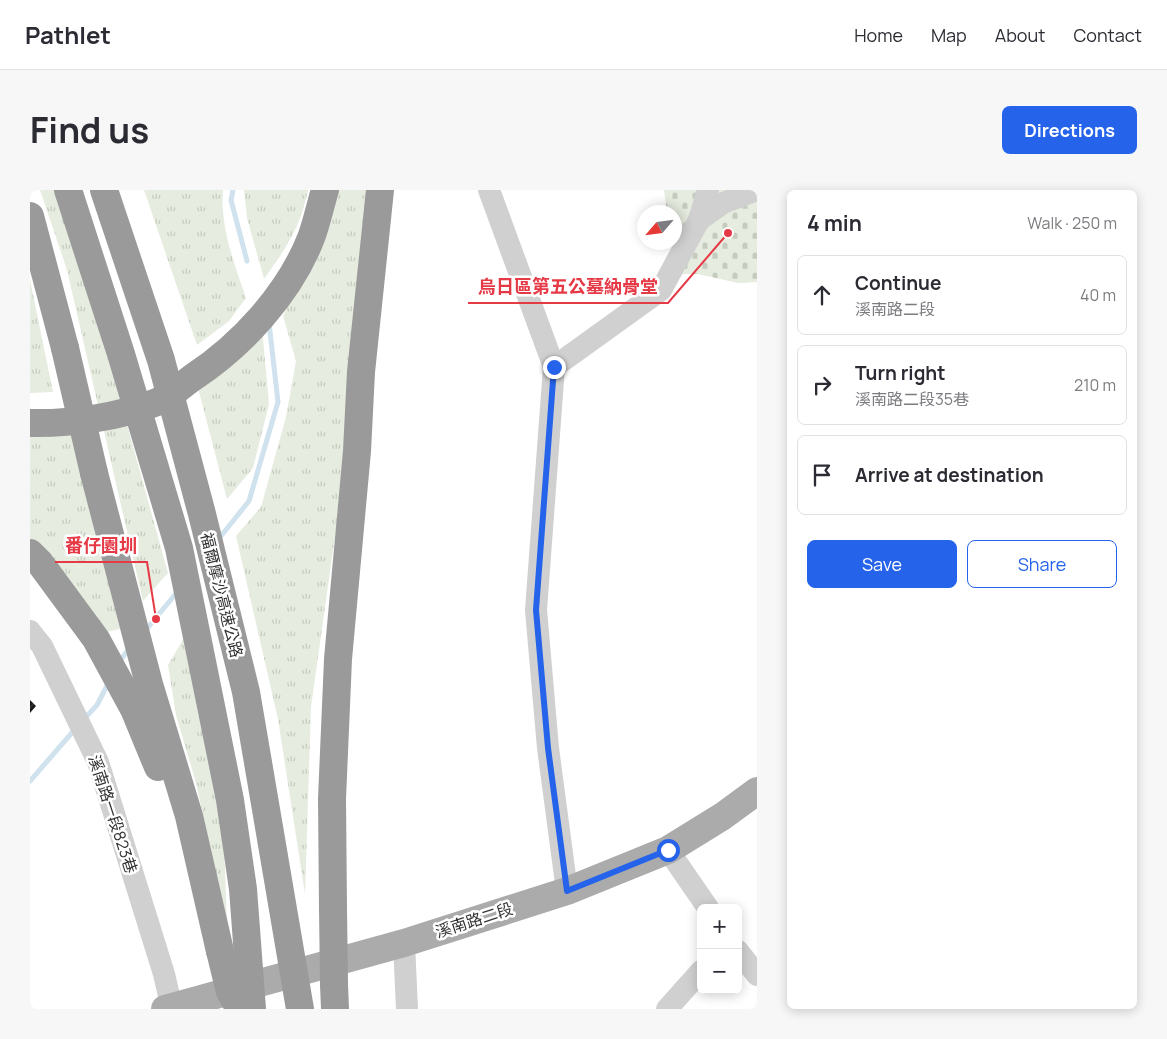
<!DOCTYPE html>
<meta charset="utf-8">
<style>
:root{--surface:#fff;--page:#f7f7f7;--text:#2b2b33;--muted:#7c7c81;--line:#e1e1e2;--accent:#2563eb}
body{margin:0;font-family:Manrope,"Noto Sans TC",sans-serif;background:var(--page);color:var(--text)}
.controls{position:absolute;right:15px;bottom:15px;display:grid;overflow:hidden;border-radius:8px;box-shadow:0 2px 12px #0003}
.controls button{width:45px;height:45px;display:grid;place-items:center;padding:0;border:0;border-bottom:1px solid var(--line);background:var(--surface);color:var(--text);font:25px sans-serif}
.compass{position:absolute;left:607px;top:15px;width:45px;height:45px;border-radius:50%;background:var(--surface);box-shadow:0 2px 12px #0003;rotate:242deg}
.stop{position:absolute;width:15px;height:15px;margin:-11px;border:4px solid #2563eb;border-radius:50%;background:#fff}
.stop.end{background:#2563eb;border-color:#fff;box-shadow:0 1px 5px #0008}
.list{margin:0;padding:0;list-style:none}
h2{display:flex;justify-content:space-between;align-items:center;height:65px;margin:0;padding:0 20px;font-size:21px}
h2 small{font-size:16px;font-weight:400;color:var(--muted)}
.list li{display:grid;grid-template-columns:32px 1fr auto;gap:15px;align-items:center;box-sizing:border-box;height:80px;margin:0 10px 10px;padding:0 10px;border:1px solid var(--line);border-radius:8px}
.list b{display:block;font-size:19px;white-space:nowrap}
.list p{margin:0;font-size:16px;white-space:nowrap;color:var(--muted)}
.list em{font-size:16px;font-style:normal;color:var(--muted)}
.actions{display:flex;gap:10px;padding:15px 20px}
.actions a{flex:1;padding:11px 0;border:1px solid var(--accent);border-radius:8px;text-align:center;font-size:18px;color:var(--accent)}
.actions .main{background:var(--accent);color:#fff}
.icon{flex:none;width:28px;height:28px;fill:none;stroke:currentColor;stroke-width:2;stroke-linecap:round;stroke-linejoin:round}
.map{position:relative;flex:none;width:727px;height:819px;overflow:hidden;border-radius:8px}
header{display:flex;align-items:center;gap:30px;box-sizing:border-box;height:70px;padding:0 25px;background:var(--surface);border-bottom:1px solid var(--line)}
header strong{font-size:24px}
nav{display:flex;gap:28px;margin-inline-start:auto;font-size:18px}
.intro{display:flex;align-items:center;justify-content:space-between;box-sizing:border-box;height:120px;padding:0 30px}
h1{margin:0;font-size:35px}
.button{padding:12px 22px;border-radius:8px;background:var(--accent);color:#fff;font-size:18px;font-weight:700}
main{display:flex;gap:30px;padding:0 30px}
aside{flex:1;background:var(--surface);border-radius:8px;box-shadow:0 2px 12px #0003}
.map>svg:first-child{display:block}
.grass{fill:url(#grass-tufts)}
.cemetery{fill:url(#cemetery-stones)}
.lines{fill:none;stroke-linecap:round;stroke-linejoin:round}
.stream{stroke:#cfe2ee;stroke-width:5}
.building{fill:url(#building-hatch)}
.minor{stroke:#d0d0d0;stroke-width:22}
.major{stroke:#ababab;stroke-width:28}
.highway{stroke:#9a9a9a;stroke-width:28}
.highway-bridge{stroke:#9a9a9a;stroke-width:28}
.route{stroke:#2563eb;stroke-width:6}
.labels{text-anchor:middle;dominant-baseline:central;stroke-width:5;stroke-linejoin:round;paint-order:stroke}
.street-label{font-size:16px;fill:#333;stroke:#fff}
.leader{fill:none;stroke:#e63946;stroke-width:2}
.callout-dot{fill:#e63946;stroke:#fff;stroke-width:2}
.callout-label{font-size:18px;text-anchor:middle;font-weight:bold;fill:#e63946;stroke:#fff;stroke-width:5;stroke-linejoin:round;paint-order:stroke}
</style>
<header>
<strong>Pathlet</strong>
<nav><a>Home</a><a>Map</a><a>About</a><a>Contact</a></nav>
</header>
<div class="intro"><h1>Find us</h1><a class="button">Directions</a></div>
<main>
<div class="map">
<svg width="727" height="819" viewBox="0 0 727 819">
<defs>
<pattern id="grass-tufts" width="24" height="20" patternUnits="userSpaceOnUse" patternTransform="scale(1.25)"><rect width="24" height="20" fill="#e6ecdf"/><path d="M3 7l-1-3M5 7V3M7 7l1-3M15 17l-1-3M17 17v-4M19 17l1-3" fill="none" stroke="#c6cbc0"/></pattern>
<pattern id="cemetery-stones" width="16" height="16" patternUnits="userSpaceOnUse" patternTransform="scale(1.25)"><rect width="16" height="16" fill="#e6ecdf"/><path d="M2 7V4a2 2 0 0 1 4 0v3zM10 15v-3a2 2 0 0 1 4 0v3z" fill="#c6cbc0"/></pattern>
<pattern id="building-hatch" width="6" height="6" patternUnits="userSpaceOnUse" patternTransform="scale(1.25)"><rect width="6" height="6" fill="#1a1a1a"/><path d="M-1 1l2-2M0 6l6-6M5 7l2-2" fill="none" stroke="#333"/></pattern>
</defs>
<rect width="100%" height="100%" fill="#fff"/>
<g class="grass">
<path d="M10 0H25L88 202 138 383 113 411 37 80Z"/>
<path d="M114 0H193C190 37 204 73 216 108L199 131 167 155Z"/>
<path d="M214 0H278C270 39 256 58 234 89L217 28Z"/>
<path d="M306 0H338L306 339 281 517 275 704 248 529 206 346 231 317 256 227 266 171 253 126 271 91Z"/>
<path d="M0 90 23 202 0 203Z"/>
<path d="M232 138 239 214 223 278 197 309 168 198Z"/>
<path d="M42 244 90 439 76 442 23 372 0 349V247Z"/>
<path d="M154 448 168 523 189 613 195 677 197 735 166 593 146 525 138 475Z"/>
</g>
<g class="cemetery">
<path d="M634 0H708L649 56 645 51 644 22H637Z"/>
<path d="M727 7V92L708 93 668 84H647L673 34Z"/>
</g>
<g class="lines">
<g class="stream">
<path d="M203 0 201 10 217 71"/>
<path d="M187 351 219 311 248 212 239 133"/>
<path d="M115 441 148 401"/>
<path d="M88 473 101 456"/>
<path d="M55 528 67 515 79 492"/>
<path d="M0 591 46 538"/>
</g>
</g>
<path class="building" d="M0 510 6 516 0 523Z"/>
<g class="lines">
<g class="minor">
<path d="M459 0 524 177 506 420 518 558 537 701"/>
<path d="M669 30 678 0"/>
<path d="M524 177 631 100 669 30 693 13 727 0"/>
<path d="M0 441 12 456 68 572 134 784 142 819"/>
<path d="M638 660 678 718"/>
<path d="M374 753 377 819"/>
<path d="M708 761 727 785"/>
<path d="M637 819 671 781"/>
</g>
<path class="major" d="M135 819 374 753 537 701 638 660 693 626 727 601"/>
<g class="highway">
<path d="M0 26 35 158"/>
<path d="M0 233C40 234 90 227 127 212 139 207 151 196 162 188 212 155 259 104 281 48 287 32 290 16 295 0"/>
<path d="M64 283 119 494 159 626 190 761"/>
<path d="M0 363 10 373 66 449 104 519 128 577"/>
<path d="M303 718 302 609 308 469 327 261 331 182 350 0"/>
<path d="M304 794 305 819"/>
</g>
<g class="highway-bridge">
<path d="M38 0 91 164 149 358 200 610 213 699 222 819"/>
<path d="M74 0 131 170 172 324 216 502 270 819"/>
<path d="M35 158 64 283"/>
<path d="M303 718 304 794"/>
<path d="M190 761 200 802 210 819"/>
</g>
</g>
<g class="lines">
<path class="route" d="M524 177 506 420 518 558 537 701 638 660"/>
</g>
<g class="labels">
<g class="street-label">
<text transform="translate(192 405) rotate(76)">福爾摩沙高速公路</text>
<text transform="translate(83 624) rotate(72)">溪南路一段823巷</text>
<text transform="translate(444 730) rotate(-18)">溪南路二段</text>
</g>
</g>
<path class="leader" d="M698 43L638 113H438M126 429L117 372H25"/>
<g class="callout-dot">
<circle cx="698" cy="43" r="5"/>
<circle cx="126" cy="429" r="5"/>
</g>
<g class="callout-label">
<text x="538" y="103">烏日區第五公墓納骨堂</text>
<text x="71" y="362">番仔園圳</text>
</g>
</svg>
<div class="controls">
<button>+</button>
<button>−</button>
</div>
<svg class="compass" viewBox="-18 -18 36 36"><path d="M0-13l5 13h-10z" fill="#e53935"/><path d="M0 13l5-13h-10z" fill="#7c7c81"/></svg>
<div class="stop" style="left:638px;top:660px"></div>
<div class="stop end" style="left:524px;top:177px"></div>
</div>
<aside>
<h2>4 min<small>Walk · 250 m</small></h2>
<ul class="list">
<li><svg class="icon" aria-label="ahead" viewBox="0 0 24 24"><path d="M12 20V5M6 11l6-6 6 6"/></svg><div><b>Continue</b><p>溪南路二段</p></div><em>40 m</em></li>
<li><svg class="icon" aria-label="right" viewBox="0 0 24 24"><path d="M7 20v-9h11M14 6l5 5-5 5"/></svg><div><b>Turn right</b><p>溪南路二段35巷</p></div><em>210 m</em></li>
<li><svg class="icon" aria-label="arrive" viewBox="0 0 24 24"><path d="M6 21V4h12l-3 4 3 4H6"/></svg><div><b>Arrive at destination</b></div></li>
</ul>
<div class="actions"><a class="main">Save</a><a>Share</a></div>
</aside>
</main>
